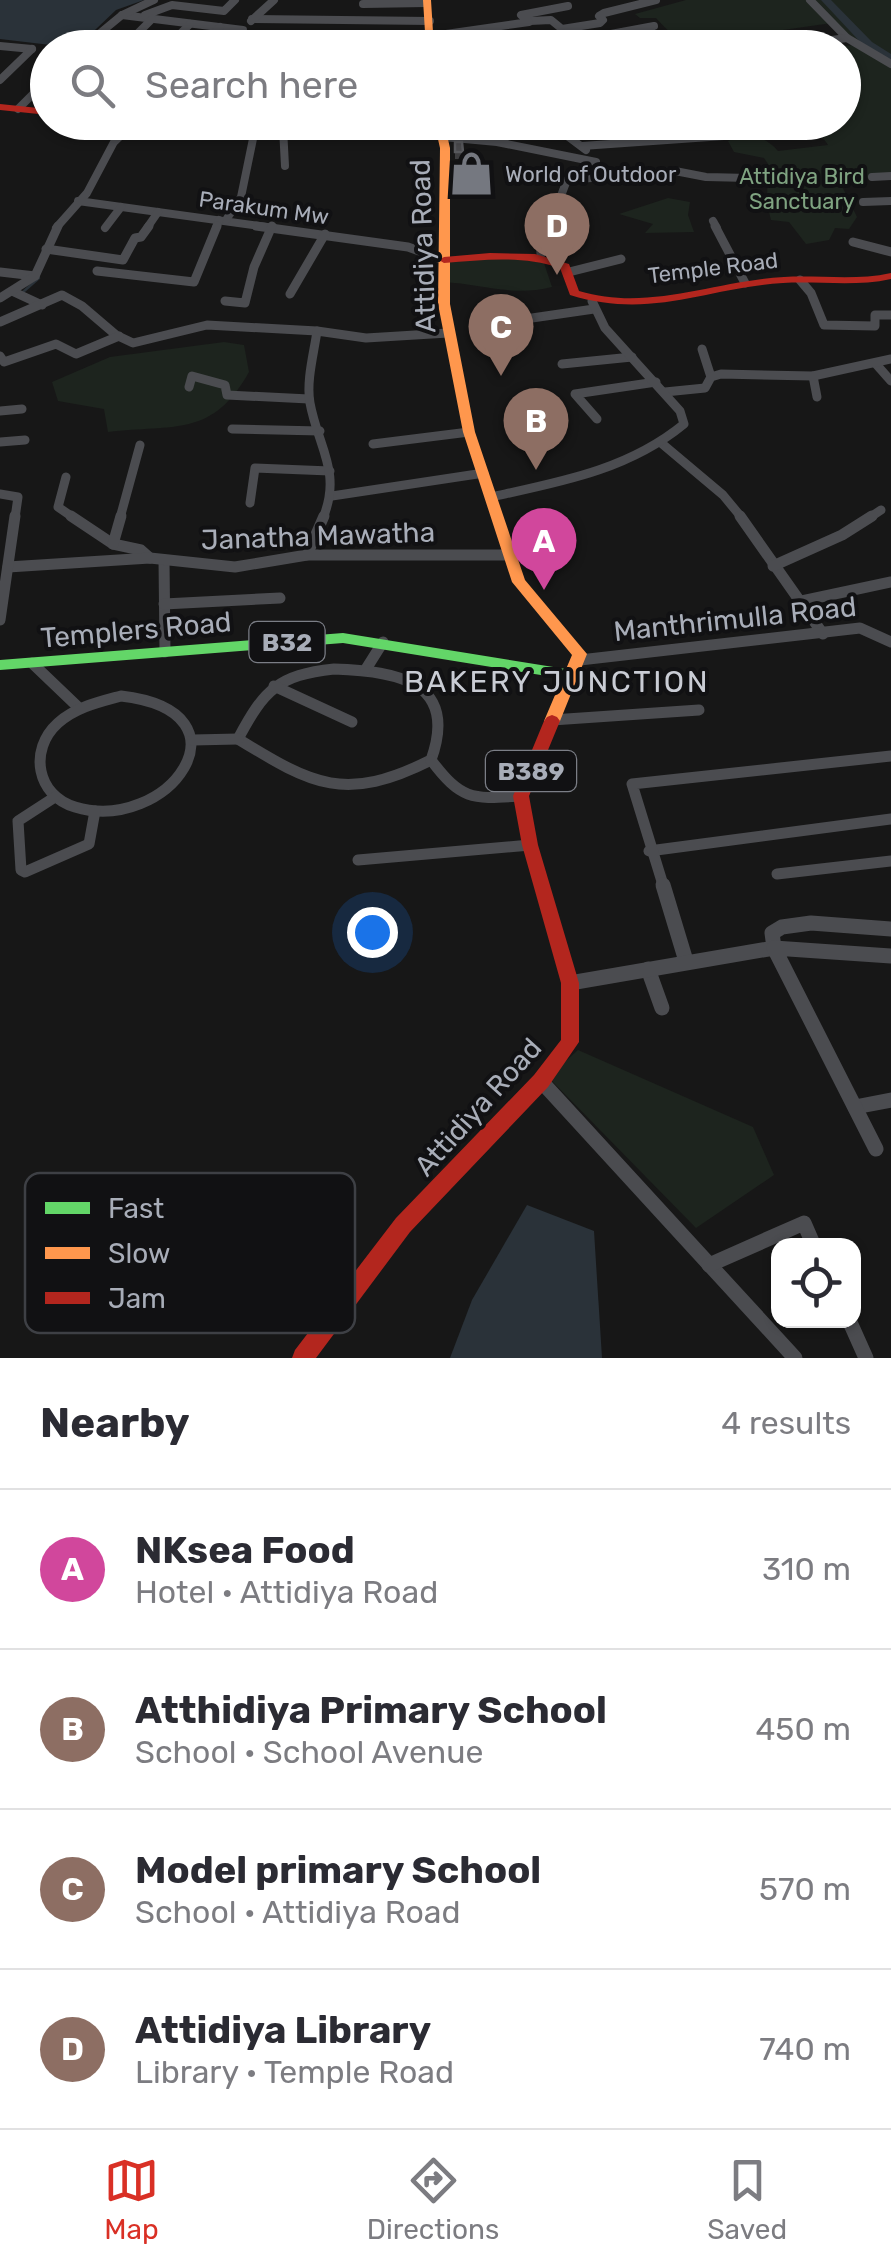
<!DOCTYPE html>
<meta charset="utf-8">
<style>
:root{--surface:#fff;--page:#f7f7f7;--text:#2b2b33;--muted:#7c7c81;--line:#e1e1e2;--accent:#d93025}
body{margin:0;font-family:Rubik,sans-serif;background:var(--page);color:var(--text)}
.controls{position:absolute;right:30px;bottom:30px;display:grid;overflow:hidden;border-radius:20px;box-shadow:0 2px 8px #0004}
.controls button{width:90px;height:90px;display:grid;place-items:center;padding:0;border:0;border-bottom:2px solid var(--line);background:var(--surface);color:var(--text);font:50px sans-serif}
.you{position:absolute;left:372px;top:932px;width:35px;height:35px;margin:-25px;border:8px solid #fff;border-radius:50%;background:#1a73e8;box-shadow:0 0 0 15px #1a73e833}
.badge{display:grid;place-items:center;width:65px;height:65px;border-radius:50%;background:var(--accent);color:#fff;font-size:32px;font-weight:700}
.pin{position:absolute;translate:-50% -82px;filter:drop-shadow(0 2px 5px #0008)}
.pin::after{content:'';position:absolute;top:52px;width:35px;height:30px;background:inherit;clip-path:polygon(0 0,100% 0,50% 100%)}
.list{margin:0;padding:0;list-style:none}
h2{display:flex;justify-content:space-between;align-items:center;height:130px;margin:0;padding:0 40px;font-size:42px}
h2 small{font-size:32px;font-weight:400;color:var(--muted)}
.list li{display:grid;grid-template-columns:65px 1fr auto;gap:30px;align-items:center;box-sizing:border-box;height:160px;padding:0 40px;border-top:2px solid var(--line)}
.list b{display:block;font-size:38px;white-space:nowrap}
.list p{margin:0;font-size:32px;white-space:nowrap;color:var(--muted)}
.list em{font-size:32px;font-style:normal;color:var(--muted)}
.icon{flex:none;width:55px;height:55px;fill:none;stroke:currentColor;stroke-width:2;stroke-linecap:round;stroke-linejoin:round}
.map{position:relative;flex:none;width:891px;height:1358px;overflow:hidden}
.search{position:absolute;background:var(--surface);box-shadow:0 2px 8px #0004;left:30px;right:30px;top:30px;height:110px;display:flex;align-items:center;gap:25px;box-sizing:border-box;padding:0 35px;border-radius:55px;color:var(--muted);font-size:38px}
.sheet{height:770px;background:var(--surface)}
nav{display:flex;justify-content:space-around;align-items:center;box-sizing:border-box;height:140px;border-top:2px solid var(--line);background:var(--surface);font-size:28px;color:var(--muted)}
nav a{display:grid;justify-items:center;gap:5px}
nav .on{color:var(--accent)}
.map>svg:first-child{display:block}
.green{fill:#1d241e}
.water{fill:#2a3239}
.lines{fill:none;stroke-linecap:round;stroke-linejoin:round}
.stream{stroke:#2a3239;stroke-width:2.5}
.river{fill:#2a3239;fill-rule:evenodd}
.street-far3{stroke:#4b4c50;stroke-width:8}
.street-far2{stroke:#4b4c50;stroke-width:9}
.street-far1{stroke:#4b4c50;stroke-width:11}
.street{stroke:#4b4c50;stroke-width:15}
.fast{fill:#63d668;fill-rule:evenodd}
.slow{fill:#ff974d;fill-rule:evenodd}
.jam{fill:#b3261e;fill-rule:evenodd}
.wall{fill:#3d3d3f}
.building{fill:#49494c;stroke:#58595d;stroke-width:2.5}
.labels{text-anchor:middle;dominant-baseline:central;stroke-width:8;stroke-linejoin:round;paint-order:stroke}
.far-poi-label{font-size:22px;fill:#a8adb8;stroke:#111113;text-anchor:start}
.far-park-label{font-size:22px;fill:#7fa381;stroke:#111113}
.far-street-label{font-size:22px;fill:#a8adb8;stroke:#111113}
.shield{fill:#111113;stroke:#7b7e86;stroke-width:2.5}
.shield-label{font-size:25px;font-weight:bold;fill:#a8adb8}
.street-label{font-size:28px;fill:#a8adb8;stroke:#111113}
.neighbourhood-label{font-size:30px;letter-spacing:2.5px;fill:#c9ccd4;stroke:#111113}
.key{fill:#111113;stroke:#3e4045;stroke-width:2.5}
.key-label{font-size:28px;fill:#a8adb8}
</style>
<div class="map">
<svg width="891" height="1358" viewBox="0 0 891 1358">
<rect width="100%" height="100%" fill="#171717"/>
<g class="green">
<path d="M686 0H891V176L839 180 857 217 849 229 835 228 829 240 806 244 789 222 771 220 768 208 748 205 750 199H767L768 164 764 158 734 152 728 141C747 132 765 135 778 151L828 145C822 132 797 127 783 127L787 136 773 138 759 123 844 122V48L833 47 854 45 832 23 721 39 707 37 709 42C683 45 673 37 656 18H640L635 14Z"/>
<path d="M668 198 690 202 688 215 694 232 645 233 653 224 619 214Z"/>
<path d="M541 254 552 287C512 297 482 284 443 282L444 260Z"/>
<path d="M224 342 244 345 249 372C212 438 175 424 108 432L104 409 58 401 52 382 110 357Z"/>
<path d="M578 1050 753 1127 774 1175 696 1228 548 1077Z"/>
</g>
<g class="water">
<path d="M0 0H144L116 10 76 48 0 39Z"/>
<path d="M527 1205 594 1231 602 1358H450L472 1300Z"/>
</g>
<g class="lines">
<path class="stream" d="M23 292 39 278"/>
<path class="river" d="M821 0H831L872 42 891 54V61L864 46Z"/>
<g class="street-far3">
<path d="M810 0 847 38"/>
<path d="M363 4 427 3"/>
<path d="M122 15 243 30"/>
<path d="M145 15 172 5 224 11 235 0"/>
<path d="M252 19 430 21"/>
<path d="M251 21 274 0"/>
<path d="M530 21 551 20 562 29 600 23 603 20 599 16 604 13 656 0"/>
<path d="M563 34 571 48"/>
<path d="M432 36 529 22 521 15 568 6"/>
<path d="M236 42 430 47"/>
<path d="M0 46 32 49"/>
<path d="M82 48 122 15 154 0"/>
<path d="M123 48 152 19"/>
<path d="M166 48 190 24"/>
<path d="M201 48 220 27"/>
<path d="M623 48 611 34 654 26"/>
<path d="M770 48 847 38 891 64"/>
<path d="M0 80 32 49"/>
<path d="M18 109 48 79"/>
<path d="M507 122 566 135 586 150"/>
<path d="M613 122 619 142"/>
<path d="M283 128 285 166"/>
<path d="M443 137 497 142 596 162"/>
<path d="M582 146 738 135"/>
<path d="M872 177 891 176"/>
<path d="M78 201 274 228"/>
<path d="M863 202 891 201"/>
<path d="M226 220 241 197 255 129"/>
<path d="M713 221 717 228"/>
<path d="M56 228 87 193 114 142 135 122"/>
<path d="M105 228 121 207"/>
<path d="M147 228 158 212"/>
<path d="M216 228 219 220"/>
<path d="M539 228 543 212 559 201 567 180 675 171 706 177 749 178"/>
</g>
<g class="street-far2">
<path d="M256 226 408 247 444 260"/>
<path d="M539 226 541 254"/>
<path d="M715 226 745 283"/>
<path d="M853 242 891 252"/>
<path d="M46 249 123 260 135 238 141 237 149 226"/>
<path d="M97 271 194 282 217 226"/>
<path d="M0 272 35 276"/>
<path d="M569 272 621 259"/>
<path d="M800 280 811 293 824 325 875 326V315H891"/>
<path d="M14 292 42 305"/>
<path d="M290 294 325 234"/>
<path d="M0 298 35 276 58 226"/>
<path d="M225 301 245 303 254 267 272 226"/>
<path d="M532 318 594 309"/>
<path d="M0 322 62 295 82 306 116 335 133 343 207 325 317 331"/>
<path d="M702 349 711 377"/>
<path d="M0 356 4 362 56 344 76 354 119 336"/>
<path d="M562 364 632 357"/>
<path d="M876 364 891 381"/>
<path d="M813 376 817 397"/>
<path d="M189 387 192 376 225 385 227 395 309 399"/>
<path d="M665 392 705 388 711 377 721 374 813 376 891 359"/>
<path d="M0 411 22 409"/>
<path d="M597 419 575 394 656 382"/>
<path d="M232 429 320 431"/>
<path d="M0 442 25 440"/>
<path d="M660 442 723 495 742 518"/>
<path d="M373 444 469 432"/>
<path d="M66 477 58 507 74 518"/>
<path d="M0 494 18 497 15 518"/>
<path d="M332 496 484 473"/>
<path d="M491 497C560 482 628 470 684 424L680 411 605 328 592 301"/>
<path d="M250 503 255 468 330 471"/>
<path d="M120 518 140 445"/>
<path d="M323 518C342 472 318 447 310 403 306 381 314 353 317 331L366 338 448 333"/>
<path d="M869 518 881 510"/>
</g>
<g class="street-far1">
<path d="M71 516 113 544 141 550 150 558"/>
<path d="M740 516 823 634"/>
<path d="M113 544 121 516"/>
<path d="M307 555 324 516"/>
<path d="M164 560 165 652"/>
<path d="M773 566 842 535 872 516"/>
<path d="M8 567 150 558 235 567 307 555H509"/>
<path d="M797 602 891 582"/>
<path d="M164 604 280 598"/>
<path d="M0 620 15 516"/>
<path d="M580 660 860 628 891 642"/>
<path d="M32 663 78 707"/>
<path d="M334 669C398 671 459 682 431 760 345 803 313 785 238 739 264 690 278 675 334 669Z"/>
<path d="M366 669 383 642"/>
<path d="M274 686 352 722"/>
<path d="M121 696C258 712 167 835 75 807 37 796 28 750 58 723 76 707 99 702 121 696Z"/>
<path d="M552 720 699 710"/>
<path d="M193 740 238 739"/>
<path d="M431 760C462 801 472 799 521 796"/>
<path d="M55 797 18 821 21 870 25 872 89 844 95 811"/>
<path d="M649 851 891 819"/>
<path d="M358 860 530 845"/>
<path d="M777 874 891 861"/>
<path d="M664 888 632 784 891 756"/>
</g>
<g class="street">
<path d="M663 885 686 961"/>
<path d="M648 969 662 1008"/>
<path d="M570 983 774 948 772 933 782 927 811 923 891 929"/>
<path d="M541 1081 795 1358"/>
<path d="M855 1107 891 1100"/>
<path d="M876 1149 774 948 891 956"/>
<path d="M709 1265 804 1223 814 1246"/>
<path d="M849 1320 866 1358"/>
</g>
<g class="fast">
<path d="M167 122 231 126 366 122 362 125 231 132Z"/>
<path d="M343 633 572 670 579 675 572 680 343 643 0 670V660Z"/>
</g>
<g class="slow">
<path d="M423 0H431L434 48H426Z"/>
<path d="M434 122H444L450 148V304L475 432 525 580 587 654 560 721 557 725H547L544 721 572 655 512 582 463 432 438 304 440 148Z"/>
</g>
<g class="jam">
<path d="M0 104 48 109V115L0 110Z"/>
<path d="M490 253 535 254 569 264 579 291C649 312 714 281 784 277 820 275 855 281 891 273V279C855 287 820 281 783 283 704 288 652 320 570 295L560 268C522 255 484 260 444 263L439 260 444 257Z"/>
<path d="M552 715 557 717 560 721 529 796 538 845 579 983V1042L548 1087 410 1232 316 1358H292L295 1350 396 1218 534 1075 561 1040V983L522 845 513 796 544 721 547 717Z"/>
</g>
</g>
<path class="wall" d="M455 142H462L463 159H455Z"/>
<path class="building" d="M455 142H462L463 152H455Z"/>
<defs>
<symbol id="shop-bare" viewBox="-9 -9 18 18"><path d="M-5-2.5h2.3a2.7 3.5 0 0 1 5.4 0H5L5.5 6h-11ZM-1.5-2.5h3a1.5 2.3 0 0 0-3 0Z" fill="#757880" stroke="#111113" stroke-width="2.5" paint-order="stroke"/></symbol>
</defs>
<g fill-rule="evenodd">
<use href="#shop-bare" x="440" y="142" width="63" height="63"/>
</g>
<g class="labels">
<g class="far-poi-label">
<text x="505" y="174">World of Outdoor</text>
</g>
<g class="far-park-label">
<text x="802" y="176">Attidiya Bird<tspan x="802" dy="25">Sanctuary</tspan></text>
</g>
<g class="far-street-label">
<text transform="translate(264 208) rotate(8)">Parakum Mw</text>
<text transform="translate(713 268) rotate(-7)">Temple Road</text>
</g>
<g class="shield">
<rect x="249.5" y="622" width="75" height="40" rx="8"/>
<rect x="486" y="751" width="90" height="40" rx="8"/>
</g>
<g class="shield-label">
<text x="287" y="642">B32</text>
<text x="531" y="771">B389</text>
</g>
<g class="street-label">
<text transform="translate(423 246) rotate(-92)">Attidiya Road</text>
<text transform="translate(318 536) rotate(-2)">Janatha Mawatha</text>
<text transform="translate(735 619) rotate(-6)">Manthrimulla Road</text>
<text transform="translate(136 630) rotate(-5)">Templers Road</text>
<text transform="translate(478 1107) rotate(-48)">Attidiya Road</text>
</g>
<g class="neighbourhood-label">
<text x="557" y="682">BAKERY JUNCTION</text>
</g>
</g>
<rect x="25" y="1173" width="330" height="160" rx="15" class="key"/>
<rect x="45" y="1202" width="45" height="12" fill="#63d668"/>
<rect x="45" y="1247" width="45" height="12" fill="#ff974d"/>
<rect x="45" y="1292" width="45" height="12" fill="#b3261e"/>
<g class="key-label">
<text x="108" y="1218">Fast</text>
<text x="108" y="1263">Slow</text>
<text x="108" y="1308">Jam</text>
</g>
</svg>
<div class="controls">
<button><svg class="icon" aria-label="locate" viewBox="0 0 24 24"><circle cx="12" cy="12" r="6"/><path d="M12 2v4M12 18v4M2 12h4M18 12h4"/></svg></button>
</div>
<div class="you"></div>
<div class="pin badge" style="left:544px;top:590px;background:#d1479c">A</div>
<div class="pin badge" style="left:536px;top:470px;background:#8d6e63">B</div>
<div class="pin badge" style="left:501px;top:376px;background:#8d6e63">C</div>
<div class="pin badge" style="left:557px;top:275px;background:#8d6e63">D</div>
<div class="search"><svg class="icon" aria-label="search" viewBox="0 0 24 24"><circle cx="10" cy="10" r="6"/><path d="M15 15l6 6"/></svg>Search here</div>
</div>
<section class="sheet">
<h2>Nearby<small>4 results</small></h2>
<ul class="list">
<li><span class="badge" style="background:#d1479c">A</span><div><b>NKsea Food</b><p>Hotel · Attidiya Road</p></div><em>310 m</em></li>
<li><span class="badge" style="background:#8d6e63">B</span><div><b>Atthidiya Primary School</b><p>School · School Avenue</p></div><em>450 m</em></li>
<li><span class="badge" style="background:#8d6e63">C</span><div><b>Model primary School</b><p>School · Attidiya Road</p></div><em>570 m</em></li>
<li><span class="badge" style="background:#8d6e63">D</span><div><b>Attidiya Library</b><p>Library · Temple Road</p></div><em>740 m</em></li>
</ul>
</section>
<nav>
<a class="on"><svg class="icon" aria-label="map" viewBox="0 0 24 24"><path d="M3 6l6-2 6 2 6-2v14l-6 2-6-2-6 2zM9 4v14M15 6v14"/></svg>Map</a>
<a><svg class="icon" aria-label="directions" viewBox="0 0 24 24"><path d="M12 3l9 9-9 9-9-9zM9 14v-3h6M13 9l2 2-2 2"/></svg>Directions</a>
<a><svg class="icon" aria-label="saved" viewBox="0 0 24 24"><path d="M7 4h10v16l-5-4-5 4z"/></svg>Saved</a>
</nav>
